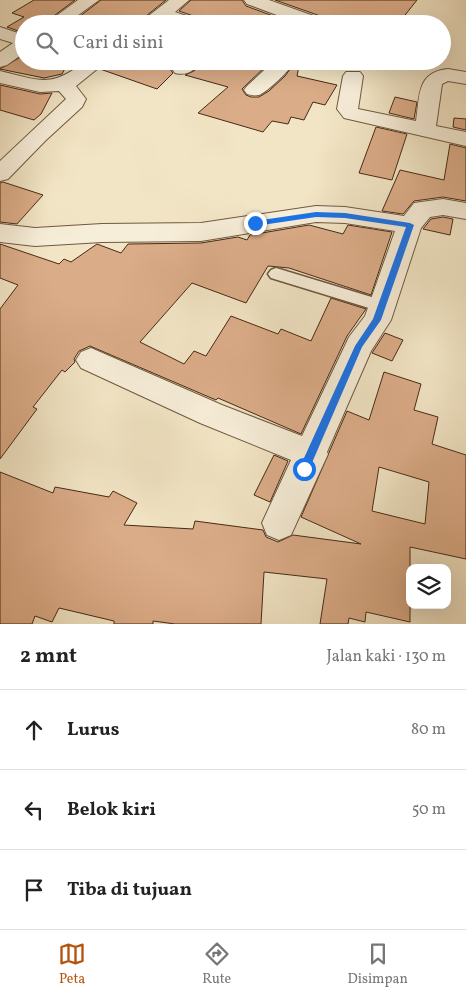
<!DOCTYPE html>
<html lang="id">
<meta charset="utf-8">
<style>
:root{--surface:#fff;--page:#f6f6f6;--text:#222;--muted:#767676;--line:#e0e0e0;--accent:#b45309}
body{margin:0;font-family:Vollkorn,serif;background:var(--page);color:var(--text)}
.controls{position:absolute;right:15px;bottom:15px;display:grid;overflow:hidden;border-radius:10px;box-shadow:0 5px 20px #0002}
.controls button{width:45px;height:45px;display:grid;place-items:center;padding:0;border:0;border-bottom:1px solid var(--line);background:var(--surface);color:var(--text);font:25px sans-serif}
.stop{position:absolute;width:15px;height:15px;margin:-11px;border:4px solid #1a73e8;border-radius:50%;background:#fff}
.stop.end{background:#1a73e8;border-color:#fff;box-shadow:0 1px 5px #0008}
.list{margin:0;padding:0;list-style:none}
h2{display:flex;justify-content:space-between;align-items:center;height:65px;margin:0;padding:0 20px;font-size:21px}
h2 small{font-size:16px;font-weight:400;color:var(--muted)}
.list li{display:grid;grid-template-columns:32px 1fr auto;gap:15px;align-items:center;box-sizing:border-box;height:80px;padding:0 20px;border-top:1px solid var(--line)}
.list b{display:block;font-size:19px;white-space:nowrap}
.list em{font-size:16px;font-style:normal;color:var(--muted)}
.icon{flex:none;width:28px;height:28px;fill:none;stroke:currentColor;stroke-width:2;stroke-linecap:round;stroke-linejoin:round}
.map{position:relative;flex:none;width:466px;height:624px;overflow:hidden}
.search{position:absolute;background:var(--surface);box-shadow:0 5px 20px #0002;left:15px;right:15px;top:15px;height:55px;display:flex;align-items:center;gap:12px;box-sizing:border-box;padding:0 18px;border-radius:28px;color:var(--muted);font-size:19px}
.sheet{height:305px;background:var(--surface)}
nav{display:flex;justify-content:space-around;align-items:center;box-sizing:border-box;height:70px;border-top:1px solid var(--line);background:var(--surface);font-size:14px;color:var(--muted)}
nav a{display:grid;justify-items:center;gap:2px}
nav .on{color:var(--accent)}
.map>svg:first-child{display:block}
.building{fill:#dbac88;stroke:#462a14;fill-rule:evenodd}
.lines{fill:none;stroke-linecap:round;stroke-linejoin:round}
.lane-casing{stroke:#715940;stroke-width:3}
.street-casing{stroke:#715940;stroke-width:2}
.lane{fill:#f7eed9;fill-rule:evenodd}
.street{fill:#f7eed9;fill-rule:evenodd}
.route{fill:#1a73e8}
</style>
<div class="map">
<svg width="466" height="624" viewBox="0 0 466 624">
<rect width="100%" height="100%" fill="#f2e5c5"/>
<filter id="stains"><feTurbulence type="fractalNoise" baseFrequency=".004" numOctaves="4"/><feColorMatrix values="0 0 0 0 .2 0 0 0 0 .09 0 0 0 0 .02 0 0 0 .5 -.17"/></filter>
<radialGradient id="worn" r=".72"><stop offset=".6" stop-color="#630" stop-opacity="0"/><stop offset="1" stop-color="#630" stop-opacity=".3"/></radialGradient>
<g class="building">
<path d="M34 0H75L43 24H24V33L7 27 24 17 12 13Z"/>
<path d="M101 0H166L136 24H70Z"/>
<path d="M191 0H242L246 6 295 24H203L199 18 179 11Z"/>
<path d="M275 0H417L398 24H330L326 18Z"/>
<path d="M24 55V61H82L74 67 67 65 62 74 44 78 0 69Z"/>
<path d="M109 61H176L170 69 173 73 157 89 100 69Z"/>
<path d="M203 61H271L242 89 246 95 251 97H259L269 91 285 76 296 61H300L297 76 337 85 325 105 313 102 304 120 291 117 288 124 272 121 263 132 198 113 228 87 185 75 194 71Z"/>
<path d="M0 85 40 94 52 93 41 114 34 120 0 110Z"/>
<path d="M395 97 417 102 414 119 389 113Z"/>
<path d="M454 118 466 119V130L453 127Z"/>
<path d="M376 127 407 134 392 180 359 173Z"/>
<path d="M450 144 466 148V201L443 197 414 201 403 214 382 211 400 170 444 180Z"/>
<path d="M3 182 43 195 17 224 0 222V183Z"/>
<path d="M443 217 453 219 450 235 423 229 431 219Z"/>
<path d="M309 225 343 234 348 225 392 232 371 295 289 268 268 266 246 303 192 283 140 342 184 364 194 351 206 356 231 316 278 334 281 329 311 341 331 298 366 309 347 336 301 434 218 398 216 400 90 346 79 351 74 359 75 362 65 372 62 370 33 407 37 409 0 459V309L18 285 0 278V244L59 264 64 259 71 262 97 244 121 253 128 244 201 243 238 237 247 240 250 235Z"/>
<path d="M385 333 403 340 392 361 372 353Z"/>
<path d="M384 372 421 384 414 410 438 417 432 444 466 455V559L410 547V622L366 612 365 622 349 618 348 624H320L327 579 264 572 261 624H175L153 621V624H114V621L59 608 52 622 35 616 32 624H0V472L53 493 55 487 109 497 113 491 137 503 124 525 193 529 195 521 263 530 266 537 278 542 293 535 361 544 301 517 347 411 369 420ZM379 467 429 482 425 524 372 511Z"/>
<path d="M274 455 288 461 270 502 254 495Z"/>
</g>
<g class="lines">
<defs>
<path id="lane" d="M276 268 388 302 390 306 388 310 382 312 271 278 268 274 271 270Z"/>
<g id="street">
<path d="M78 0H99L66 24H45Z"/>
<path d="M169 0H189L175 12 198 20 201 24H174L164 20 159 24H138Z"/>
<path d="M244 0H269L325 20 328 24H301L247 4Z"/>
<path d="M0 27 24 35V53L7 65 0 67V52L13 43 0 39Z"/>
<path d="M85 61H107L76 86 86 99 82 107 45 141 8 179 0 181V161L66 99 59 91 40 92 0 83V71C39 80 51 89 85 61Z"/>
<path d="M179 61H201C194 71 187 76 175 73L172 69Z"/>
<path d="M274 61H294C291 70 267 92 259 95 254 96 251 95 247 94L244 90 247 86Z"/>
<path d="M448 69 466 72V84L448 81 442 84 436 126 466 132V146L344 118 337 109 343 76 346 72H360L363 76 358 109 416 121C420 97 416 72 448 69Z"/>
<path d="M443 199 466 203V219L443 215 430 217 421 228 391 320 371 351 327 452 328 454 291 535 279 540 267 535 262 523 291 460 200 423 81 368 76 360 81 352 91 348 222 405 302 436 349 337 365 316 395 231 345 223 316 222 201 241 102 242 35 246 0 242V224L35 228 102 224 201 223 316 206 345 207 404 216 414 203Z"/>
</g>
</defs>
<use href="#lane" class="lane-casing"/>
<use href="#street" class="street-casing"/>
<use href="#lane" class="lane"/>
<use href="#street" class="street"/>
</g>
<path class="route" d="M316 212 345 213 410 223 414 225 381 320 362 347 308 472 304 473 299 469 355 346 373 319 406 227 345 218 316 217 255 226 251 223 255 221Z"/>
<rect width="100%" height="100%" filter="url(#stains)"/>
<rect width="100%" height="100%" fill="url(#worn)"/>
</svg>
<div class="controls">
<button><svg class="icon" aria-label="layers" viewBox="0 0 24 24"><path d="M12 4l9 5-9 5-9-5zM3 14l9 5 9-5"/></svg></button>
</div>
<div class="stop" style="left:304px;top:469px"></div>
<div class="stop end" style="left:255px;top:223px"></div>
<div class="search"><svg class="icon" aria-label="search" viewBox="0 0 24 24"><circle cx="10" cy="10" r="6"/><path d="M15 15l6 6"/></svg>Cari di sini</div>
</div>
<section class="sheet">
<h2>2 mnt<small>Jalan kaki · 130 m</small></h2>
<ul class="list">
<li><svg class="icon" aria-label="ahead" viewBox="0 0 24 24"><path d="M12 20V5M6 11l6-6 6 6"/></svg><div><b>Lurus</b></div><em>80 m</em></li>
<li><svg class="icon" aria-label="left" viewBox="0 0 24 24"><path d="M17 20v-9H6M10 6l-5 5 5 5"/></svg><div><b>Belok kiri</b></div><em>50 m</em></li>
<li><svg class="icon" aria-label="arrive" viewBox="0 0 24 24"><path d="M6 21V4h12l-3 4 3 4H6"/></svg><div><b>Tiba di tujuan</b></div></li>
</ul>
</section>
<nav>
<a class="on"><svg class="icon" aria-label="map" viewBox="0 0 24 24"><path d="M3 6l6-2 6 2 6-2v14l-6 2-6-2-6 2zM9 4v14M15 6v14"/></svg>Peta</a>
<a><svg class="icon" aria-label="directions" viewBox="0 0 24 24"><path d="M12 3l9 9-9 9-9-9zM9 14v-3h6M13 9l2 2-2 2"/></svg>Rute</a>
<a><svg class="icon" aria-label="saved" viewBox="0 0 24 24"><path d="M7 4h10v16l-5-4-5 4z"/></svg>Disimpan</a>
</nav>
